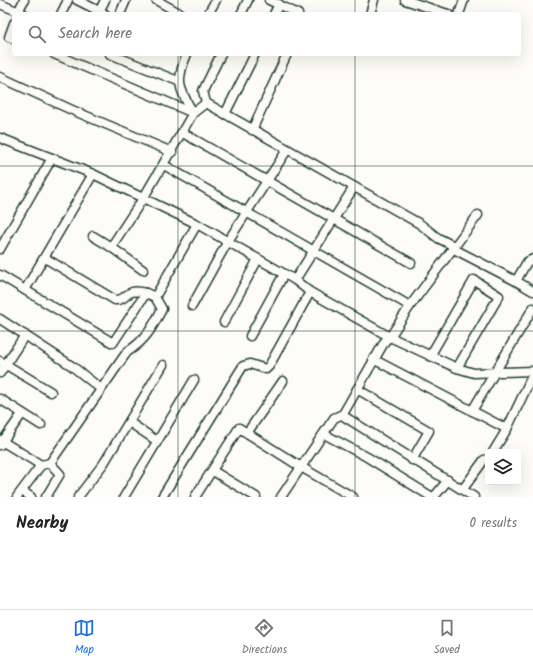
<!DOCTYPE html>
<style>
:root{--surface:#fff;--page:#f6f6f6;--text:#222;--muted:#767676;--line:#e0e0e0;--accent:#1a73e8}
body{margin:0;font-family:Kalam,sans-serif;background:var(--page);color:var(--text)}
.controls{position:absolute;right:12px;bottom:12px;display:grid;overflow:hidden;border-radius:4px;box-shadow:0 4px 16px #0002}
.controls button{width:36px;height:36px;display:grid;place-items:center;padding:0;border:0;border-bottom:1px solid var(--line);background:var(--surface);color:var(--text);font:20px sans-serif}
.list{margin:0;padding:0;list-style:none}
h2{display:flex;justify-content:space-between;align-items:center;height:52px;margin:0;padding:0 16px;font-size:17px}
h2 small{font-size:13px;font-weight:400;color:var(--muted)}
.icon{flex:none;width:22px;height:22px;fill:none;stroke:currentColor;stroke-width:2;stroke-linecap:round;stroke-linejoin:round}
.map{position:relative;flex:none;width:533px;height:497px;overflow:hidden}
.search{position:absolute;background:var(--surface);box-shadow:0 4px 16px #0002;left:12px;right:12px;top:12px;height:44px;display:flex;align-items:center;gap:10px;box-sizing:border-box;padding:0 14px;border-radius:4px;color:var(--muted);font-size:15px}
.sheet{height:112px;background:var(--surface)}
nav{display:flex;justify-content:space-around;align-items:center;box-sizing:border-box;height:56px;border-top:1px solid var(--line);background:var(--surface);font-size:11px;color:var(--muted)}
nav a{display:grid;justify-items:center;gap:2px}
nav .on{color:var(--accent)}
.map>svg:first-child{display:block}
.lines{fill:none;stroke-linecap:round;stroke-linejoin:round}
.minor-casing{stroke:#1f3d34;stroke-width:11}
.minor{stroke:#fdfcf7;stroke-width:8}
.grid{fill:none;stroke:#1f3d34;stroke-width:1;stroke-opacity:0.55}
</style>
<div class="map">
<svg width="533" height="497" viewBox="0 0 533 497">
<rect width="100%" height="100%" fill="#fdfcf7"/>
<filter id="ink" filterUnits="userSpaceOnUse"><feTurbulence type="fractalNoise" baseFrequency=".025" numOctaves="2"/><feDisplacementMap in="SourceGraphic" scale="8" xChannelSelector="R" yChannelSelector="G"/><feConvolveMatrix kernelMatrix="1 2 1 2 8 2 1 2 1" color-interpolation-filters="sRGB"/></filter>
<g filter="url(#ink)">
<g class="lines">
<defs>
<g id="minor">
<path d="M77 0 105 14"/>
<path d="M156 0 181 14"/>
<path d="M269 0 298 14"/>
<path d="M405 0 448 14"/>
<path d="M0 4 24 14"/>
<path d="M17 14 24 0"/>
<path d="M61 14 68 0"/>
<path d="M98 14 105 0"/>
<path d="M120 14 126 0"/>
<path d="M208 14 216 0"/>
<path d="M241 14 248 0"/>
<path d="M274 14 279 4"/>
<path d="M370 14 374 0"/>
<path d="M459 14 464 0"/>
<path d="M14 23 9 37 14 39"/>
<path d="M54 54 193 113 206 103 203 91 221 54"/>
<path d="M110 54 178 81"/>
<path d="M0 77 72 110 172 152"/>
<path d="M206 103 420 224 438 238 454 246"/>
<path d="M225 114 255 54"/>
<path d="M252 130 287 54"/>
<path d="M183 133 411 263"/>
<path d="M0 138 93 174 197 224 295 280 310 292 390 337 457 368 474 373 533 371"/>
<path d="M164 165 410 306"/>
<path d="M93 236 111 247"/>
<path d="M452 248 516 281 527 262 533 259"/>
<path d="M0 249 52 158"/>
<path d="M45 258 115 300C129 301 123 287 146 293"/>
<path d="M143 270 111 247 144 197 193 113C179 88 175 82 187 54"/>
<path d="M0 275 113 343 146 293 155 297"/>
<path d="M295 280 354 187"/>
<path d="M516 281 533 291"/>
<path d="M25 290 93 174"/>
<path d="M192 306 228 241 287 150"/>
<path d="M0 319 72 366 101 389"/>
<path d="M224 322 258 259"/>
<path d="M250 336 284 274"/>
<path d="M430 356 474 280 499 296 457 368"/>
<path d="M373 359 507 429"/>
<path d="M0 361 51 392"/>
<path d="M0 373 25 335"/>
<path d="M357 389 429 431 412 460"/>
<path d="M0 399 41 425"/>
<path d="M472 411 533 308"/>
<path d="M129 422 157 441"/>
<path d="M247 433 283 381"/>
<path d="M324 434 367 457 432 497"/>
<path d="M0 440 41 465"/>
<path d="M0 445 22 414"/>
<path d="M493 452 507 429 533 374"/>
<path d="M213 471 256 497"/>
<path d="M463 489 484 460 488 459"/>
<path d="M22 491 31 497"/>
<path d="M17 497 41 465 50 463 127 352C146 340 152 328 162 309L155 297 197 224"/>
<path d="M46 497 60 474 50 463"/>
<path d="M78 497 104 463 163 365"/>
<path d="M124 497 194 380"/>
<path d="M162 497 243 366 250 364 266 369 269 366 310 292"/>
<path d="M195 497 239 428 301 467 353 497"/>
<path d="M281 497 334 418 343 414"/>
<path d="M434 497 448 480"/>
<path d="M474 497 345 417 343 414 385 341 390 337 410 306 478 215"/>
</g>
</defs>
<use href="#minor" class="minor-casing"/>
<use href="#minor" class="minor"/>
</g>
</g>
<path class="grid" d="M178 0V14M355 0V14M178 54V497M355 54V497M0 166H533M0 331H533"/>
</svg>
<div class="controls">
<button><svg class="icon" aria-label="layers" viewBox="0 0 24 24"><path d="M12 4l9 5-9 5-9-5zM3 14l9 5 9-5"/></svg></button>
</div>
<div class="search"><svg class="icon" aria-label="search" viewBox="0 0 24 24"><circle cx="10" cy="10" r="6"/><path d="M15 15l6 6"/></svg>Search here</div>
</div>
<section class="sheet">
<h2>Nearby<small>0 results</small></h2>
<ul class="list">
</ul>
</section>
<nav>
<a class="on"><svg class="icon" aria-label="map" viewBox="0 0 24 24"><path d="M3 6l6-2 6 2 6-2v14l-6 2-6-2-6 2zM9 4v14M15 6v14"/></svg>Map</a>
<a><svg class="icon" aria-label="directions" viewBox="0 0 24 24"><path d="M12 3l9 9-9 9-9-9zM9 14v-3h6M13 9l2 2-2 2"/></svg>Directions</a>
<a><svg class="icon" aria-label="saved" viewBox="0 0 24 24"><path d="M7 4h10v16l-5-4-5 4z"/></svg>Saved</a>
</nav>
